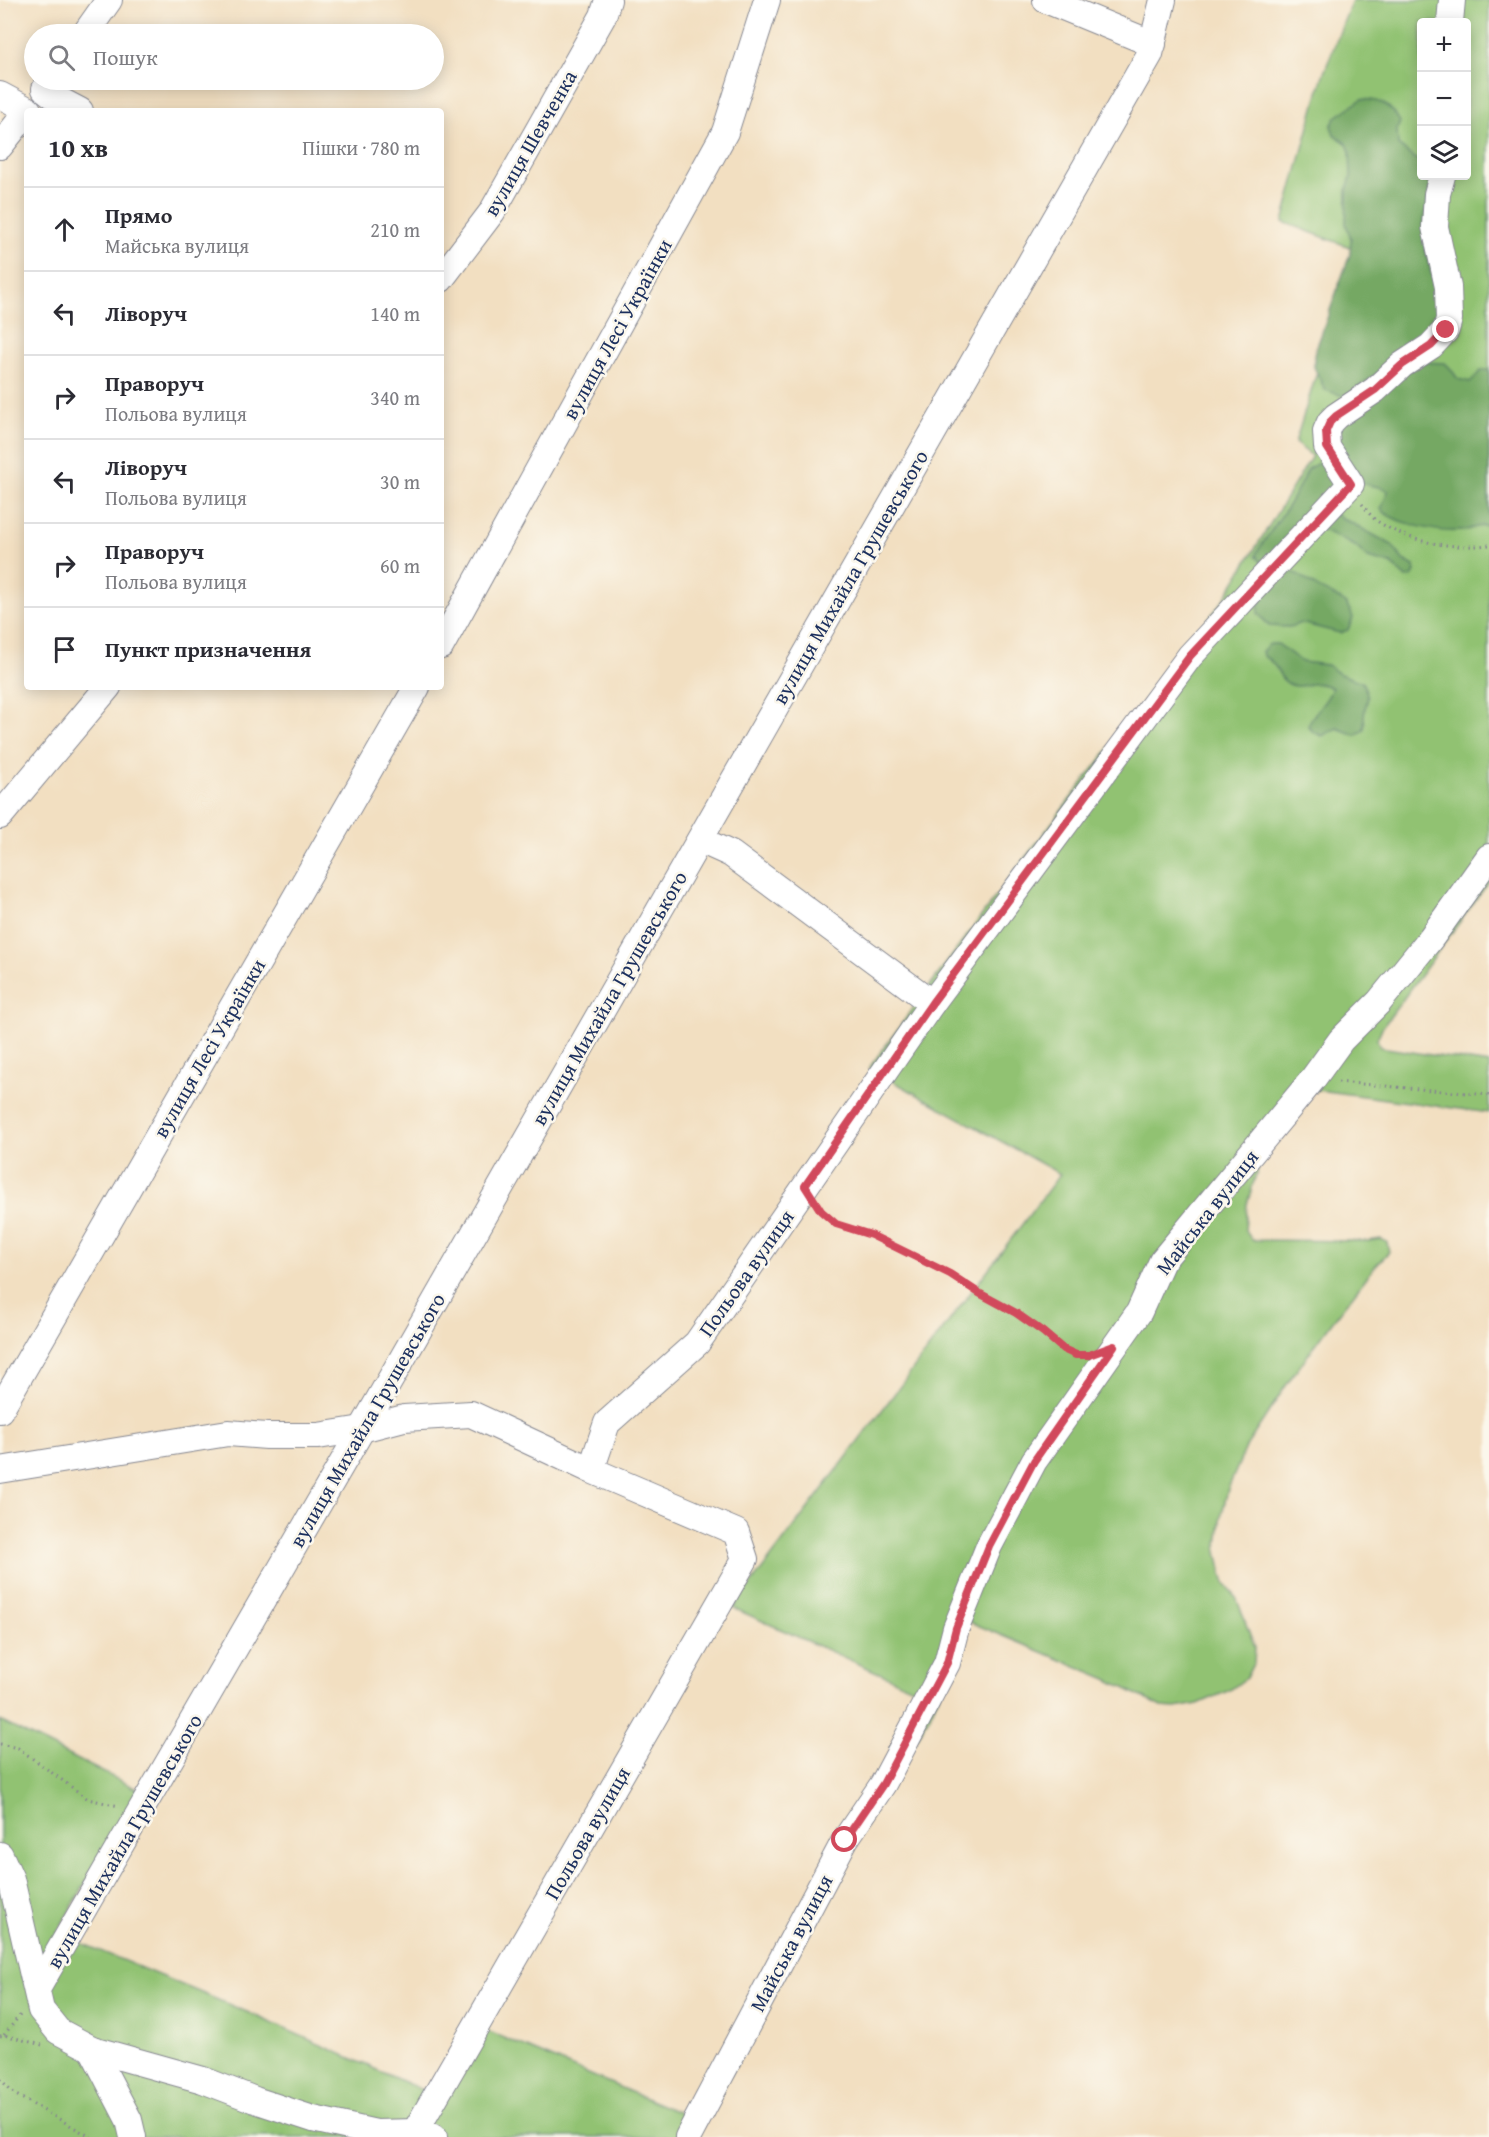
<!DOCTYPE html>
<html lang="uk">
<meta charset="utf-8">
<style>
:root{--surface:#fff;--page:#f7f7f7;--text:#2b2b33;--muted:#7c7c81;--line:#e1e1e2}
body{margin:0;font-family:"Gentium Book Plus",serif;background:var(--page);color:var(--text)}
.controls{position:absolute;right:18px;top:18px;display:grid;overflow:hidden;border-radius:6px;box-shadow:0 3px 15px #0003}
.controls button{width:54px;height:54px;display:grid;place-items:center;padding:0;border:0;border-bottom:2px solid var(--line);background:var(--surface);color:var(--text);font:30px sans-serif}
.stop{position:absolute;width:18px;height:18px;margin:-14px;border:4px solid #d1495b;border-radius:50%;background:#fff}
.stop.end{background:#d1495b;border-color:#fff;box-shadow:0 2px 6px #0008}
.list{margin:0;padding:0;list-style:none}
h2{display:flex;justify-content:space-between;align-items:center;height:78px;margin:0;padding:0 24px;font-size:26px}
h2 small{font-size:20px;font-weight:400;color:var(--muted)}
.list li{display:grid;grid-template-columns:39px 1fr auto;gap:18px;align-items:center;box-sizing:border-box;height:84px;padding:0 24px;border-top:2px solid var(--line)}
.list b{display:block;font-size:22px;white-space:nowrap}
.list p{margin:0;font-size:20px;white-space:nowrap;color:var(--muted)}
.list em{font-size:20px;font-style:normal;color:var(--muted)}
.icon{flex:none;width:33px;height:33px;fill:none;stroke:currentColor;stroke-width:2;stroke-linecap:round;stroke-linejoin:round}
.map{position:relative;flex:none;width:1489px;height:2137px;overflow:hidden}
.search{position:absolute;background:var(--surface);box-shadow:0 3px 15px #0003;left:24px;top:24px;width:420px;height:66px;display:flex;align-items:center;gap:15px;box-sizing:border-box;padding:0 21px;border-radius:33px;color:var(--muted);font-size:22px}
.panel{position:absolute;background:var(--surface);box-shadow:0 3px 15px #0003;left:24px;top:108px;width:420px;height:582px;border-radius:6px}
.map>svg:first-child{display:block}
.green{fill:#91c272;stroke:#567868;stroke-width:1.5;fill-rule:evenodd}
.forest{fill:#74a864;stroke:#486c61;stroke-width:1.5}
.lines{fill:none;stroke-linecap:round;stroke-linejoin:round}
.minor-casing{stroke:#868790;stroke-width:28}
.path{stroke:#868790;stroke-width:3;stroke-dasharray:1.5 4.5;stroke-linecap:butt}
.minor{stroke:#fff;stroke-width:26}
.route{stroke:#d1495b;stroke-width:8}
.labels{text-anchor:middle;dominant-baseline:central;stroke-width:5;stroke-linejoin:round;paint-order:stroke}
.street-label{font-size:21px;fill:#1b2f5e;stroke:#fbf7ec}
</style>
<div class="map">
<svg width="1489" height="2137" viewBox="0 0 1489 2137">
<rect width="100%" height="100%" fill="#fbf7ec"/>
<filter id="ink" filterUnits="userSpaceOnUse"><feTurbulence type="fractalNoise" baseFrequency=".0167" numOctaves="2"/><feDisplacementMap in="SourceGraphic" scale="12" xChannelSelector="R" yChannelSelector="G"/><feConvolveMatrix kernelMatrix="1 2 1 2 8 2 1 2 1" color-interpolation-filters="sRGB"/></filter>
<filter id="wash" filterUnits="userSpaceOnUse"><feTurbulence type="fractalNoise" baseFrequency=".008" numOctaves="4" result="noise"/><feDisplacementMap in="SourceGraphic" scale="24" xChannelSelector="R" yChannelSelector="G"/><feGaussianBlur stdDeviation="1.35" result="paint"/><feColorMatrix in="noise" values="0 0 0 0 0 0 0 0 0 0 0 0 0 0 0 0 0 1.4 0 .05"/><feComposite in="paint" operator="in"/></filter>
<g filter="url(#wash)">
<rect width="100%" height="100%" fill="#f2dfc1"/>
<path class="green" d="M1352 0H1489V882L1382 1028 1377 1039 1380 1047 1489 1064V1113L1318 1090 1309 1092 1301 1099 1265 1145 1247 1204 1245 1230 1252 1240 1368 1241 1381 1239 1387 1242 1389 1252 1377 1264 1332 1322 1291 1378 1247 1445 1228 1489 1222 1514 1217 1552 1224 1581 1236 1597 1255 1648 1254 1662 1246 1678 1230 1690 1198 1704 1175 1708 1161 1707 1107 1679 965 1620 963 1621 945 1680 929 1718 887 1786 850 1852 696 2137H0V1721L139 1790 57 1933 247 2012 438 2097 480 2028 692 2118 841 1840 914 1729 931 1696 733 1608 1060 1174 869 1068 1008 880 1224 599 1312 456 1295 443 1355 249 1283 222 1322 78ZM1422 22H1466V176H1422Z"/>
<g class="forest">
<path d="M1362 99C1380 100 1391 105 1400 122L1397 130 1398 145 1421 163 1422 176H1432L1423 228 1427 258 1438 299 1440 324 1346 397 1325 390 1314 367V355L1350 254 1351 239 1346 224 1347 190 1351 176 1350 152 1347 144 1334 134 1331 126 1336 117Z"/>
<path d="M1419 362 1445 363 1450 368 1458 379 1470 382 1482 370H1489V526C1479 524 1471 530 1461 531 1442 533 1393 524 1381 509L1388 491C1379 484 1369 488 1360 482 1345 473 1340 446 1334 430Z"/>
<path d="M1326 459 1338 484 1262 563 1256 556 1257 552 1289 504 1309 468Z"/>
<path d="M1335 514 1392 545 1403 560 1414 566 1415 572 1412 577 1406 578 1391 564 1368 558 1355 546 1317 527Z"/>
<path d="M1284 570C1298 572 1303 578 1314 585 1331 597 1346 595 1353 618L1348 630 1340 633 1301 623 1290 627 1269 626 1258 613C1259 594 1272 583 1284 570Z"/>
<path d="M1270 644H1278L1302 662 1327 665 1340 674 1362 682C1373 704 1365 697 1364 716 1364 722 1366 725 1363 731L1355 735 1337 728 1322 736 1313 732 1308 726C1313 711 1327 704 1332 688 1314 677 1303 691 1289 684 1277 679 1280 664 1263 656L1262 651Z"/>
</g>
</g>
<g filter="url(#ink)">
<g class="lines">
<defs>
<g id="minor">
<path d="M1046 0 1153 44"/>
<path d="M1450 22 1452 0"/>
<path d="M85 34 109 0"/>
<path d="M45 89 59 100 80 111"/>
<path d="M0 95 28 110"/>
<path d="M0 146 27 112"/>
<path d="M441 279 492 212 603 16 608 0"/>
<path d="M441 646 725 132 767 0"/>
<path d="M0 816 108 687"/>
<path d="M700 840 731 854 932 1003"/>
<path d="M0 1410 417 687"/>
<path d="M0 1470 228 1433 267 1436H318L362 1429 404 1418 471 1414 591 1470 736 1532 745 1559 415 2132"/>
<path d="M591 1470 607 1423 697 1343 932 1003 1190 656 1351 484 1327 447 1326 431 1330 422 1336 416 1375 390 1402 365 1431 346 1446 330 1449 319 1448 287 1435 227 1437 194 1442 176"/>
<path d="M0 1855 11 1879 41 2010 58 2031 92 2049 203 2080 255 2100 313 2119 376 2133 415 2132 434 2137"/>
<path d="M37 1989 362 1429 1150 54 1163 0"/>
<path d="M92 2049 129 2120 133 2137"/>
<path d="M688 2137 845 1840 883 1784 947 1663 956 1628 989 1546 1034 1461 1139 1312 1162 1261 1312 1080 1341 1040 1379 1002 1431 938 1489 857"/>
</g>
</defs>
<use href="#minor" class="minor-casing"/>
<g class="path">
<path d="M1362 504C1367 510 1371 517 1377 521 1410 543 1451 549 1489 545"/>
<path d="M1338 1082 1489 1095"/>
<path d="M818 1206 836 1224 871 1235 950 1274 979 1293 1016 1313 1043 1332 1063 1349 1076 1355H1084"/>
<path d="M0 1744 18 1748 88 1799 119 1806"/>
<path d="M4 2035 20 2015"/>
<path d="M0 2036 4 2035 42 2045"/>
<path d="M0 2079 16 2095 91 2137"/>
</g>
<use href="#minor" class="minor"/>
</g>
</g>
<g class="lines" filter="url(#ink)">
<path class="route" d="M845 1840 883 1784 947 1663 956 1628 989 1546 1034 1461 1114 1346 1089 1355H1076L1063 1349 1043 1332 1016 1313 979 1293 950 1274 871 1235 836 1224 821 1211 805 1186 932 1003 1190 656 1351 484 1327 447 1326 431 1330 422 1336 416 1375 390 1402 365 1431 346 1446 330"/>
</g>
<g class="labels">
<g class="street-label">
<text transform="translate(530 143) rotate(-60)">вулиця Шевченка</text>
<text transform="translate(617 329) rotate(-61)">вулиця Лесі Українки</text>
<text transform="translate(850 577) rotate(-60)">вулиця Михайла Грушевського</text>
<text transform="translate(609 998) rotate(-60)">вулиця Михайла Грушевського</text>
<text transform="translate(209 1048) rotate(-60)">вулиця Лесі Українки</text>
<text transform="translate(1207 1212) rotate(-52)">Майська вулиця</text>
<text transform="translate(746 1273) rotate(-55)">Польова вулиця</text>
<text transform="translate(367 1420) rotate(-60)">вулиця Михайла Грушевського</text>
<text transform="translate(587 1833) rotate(-60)">Польова вулиця</text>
<text transform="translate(124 1841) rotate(-60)">вулиця Михайла Грушевського</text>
<text transform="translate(791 1943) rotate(-62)">Майська вулиця</text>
</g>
</g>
</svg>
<div class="controls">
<button>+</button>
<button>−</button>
<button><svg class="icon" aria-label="layers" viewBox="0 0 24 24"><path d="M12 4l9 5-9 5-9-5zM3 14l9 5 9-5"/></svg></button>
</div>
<div class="stop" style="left:845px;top:1840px"></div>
<div class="stop end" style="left:1446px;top:330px"></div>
<div class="search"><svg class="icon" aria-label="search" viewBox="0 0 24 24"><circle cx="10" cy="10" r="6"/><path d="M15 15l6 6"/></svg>Пошук</div>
<section class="panel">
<h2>10 хв<small>Пішки · 780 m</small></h2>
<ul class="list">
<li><svg class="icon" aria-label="ahead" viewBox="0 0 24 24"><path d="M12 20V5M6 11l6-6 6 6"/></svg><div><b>Прямо</b><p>Майська вулиця</p></div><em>210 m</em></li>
<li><svg class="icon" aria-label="left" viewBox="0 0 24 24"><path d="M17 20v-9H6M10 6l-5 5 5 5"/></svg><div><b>Ліворуч</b></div><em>140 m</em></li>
<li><svg class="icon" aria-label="right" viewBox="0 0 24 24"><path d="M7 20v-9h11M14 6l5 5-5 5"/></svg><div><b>Праворуч</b><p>Польова вулиця</p></div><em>340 m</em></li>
<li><svg class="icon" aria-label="left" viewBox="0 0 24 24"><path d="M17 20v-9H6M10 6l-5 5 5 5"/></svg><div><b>Ліворуч</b><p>Польова вулиця</p></div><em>30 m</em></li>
<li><svg class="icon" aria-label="right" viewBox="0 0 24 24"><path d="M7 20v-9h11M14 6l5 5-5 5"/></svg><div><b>Праворуч</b><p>Польова вулиця</p></div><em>60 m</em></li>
<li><svg class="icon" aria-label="arrive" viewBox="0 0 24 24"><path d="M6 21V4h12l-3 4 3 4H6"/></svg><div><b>Пункт призначення</b></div></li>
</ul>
</section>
</div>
